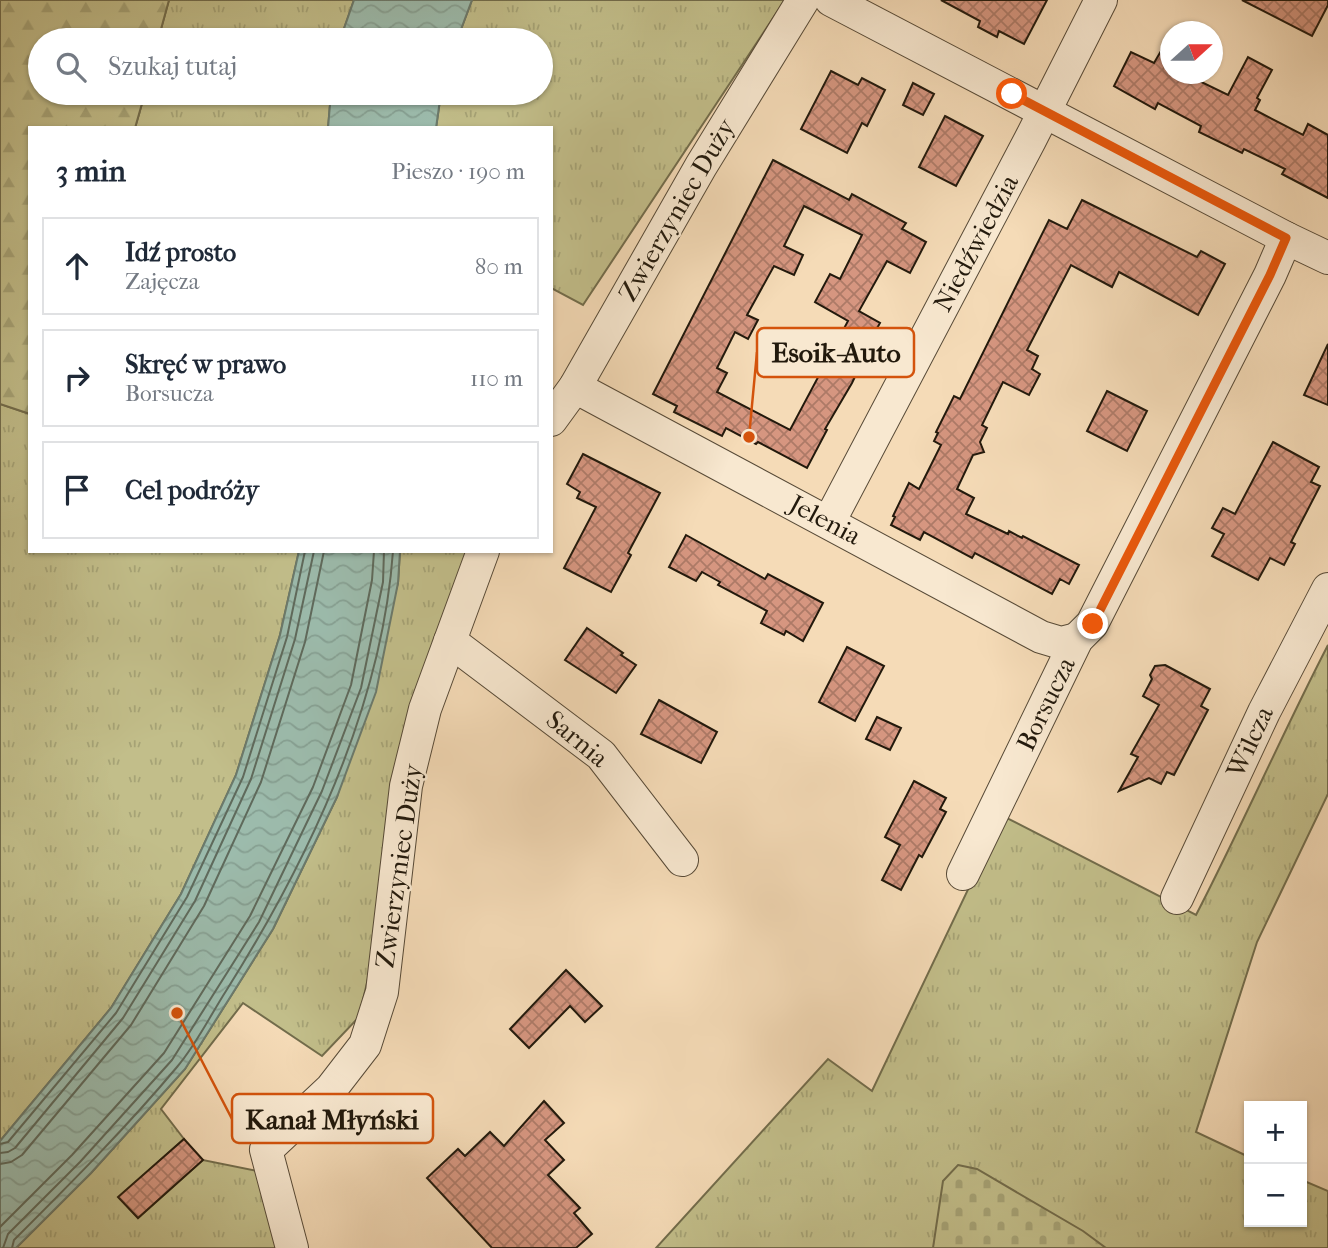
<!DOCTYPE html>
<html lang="pl">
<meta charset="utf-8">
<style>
:root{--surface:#fff;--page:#f6f6f7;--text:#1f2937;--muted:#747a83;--line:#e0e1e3}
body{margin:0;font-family:"IM FELL French Canon",serif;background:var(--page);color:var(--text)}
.controls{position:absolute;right:21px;bottom:21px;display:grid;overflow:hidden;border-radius:0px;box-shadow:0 2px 5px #0004}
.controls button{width:63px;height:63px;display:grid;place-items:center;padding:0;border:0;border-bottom:2px solid var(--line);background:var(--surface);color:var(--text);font:35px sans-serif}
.compass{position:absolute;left:1160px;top:21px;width:63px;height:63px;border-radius:50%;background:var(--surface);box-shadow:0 2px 5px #0004;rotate:69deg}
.stop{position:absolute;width:21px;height:21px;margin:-16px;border:5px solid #ea580c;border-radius:50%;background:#fff}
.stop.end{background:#ea580c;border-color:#fff;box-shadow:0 2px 7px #0008}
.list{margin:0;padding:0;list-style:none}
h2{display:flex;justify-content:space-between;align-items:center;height:91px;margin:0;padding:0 28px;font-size:30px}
h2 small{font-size:23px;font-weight:400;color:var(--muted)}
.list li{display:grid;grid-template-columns:46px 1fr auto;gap:21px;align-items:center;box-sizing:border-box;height:98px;margin:0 14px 14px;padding:0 14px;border:2px solid var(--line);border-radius:0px}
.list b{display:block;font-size:26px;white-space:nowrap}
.list p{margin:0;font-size:23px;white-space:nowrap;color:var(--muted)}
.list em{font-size:23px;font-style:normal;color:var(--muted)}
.icon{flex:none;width:38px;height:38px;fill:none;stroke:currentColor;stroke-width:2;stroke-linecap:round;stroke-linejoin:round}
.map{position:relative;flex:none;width:1328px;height:1248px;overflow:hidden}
.search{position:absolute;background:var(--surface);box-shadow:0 2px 5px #0004;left:28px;top:28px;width:525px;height:77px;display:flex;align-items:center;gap:18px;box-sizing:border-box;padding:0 24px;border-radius:38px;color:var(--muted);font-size:26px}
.panel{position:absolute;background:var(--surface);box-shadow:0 2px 5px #0004;left:28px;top:126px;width:525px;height:427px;border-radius:0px}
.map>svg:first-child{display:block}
.grass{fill:url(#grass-tufts);stroke:#726c4b;stroke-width:2}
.forest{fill:url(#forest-firs);stroke:#726c4b;stroke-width:2}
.cemetery{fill:url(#cemetery-stones);stroke:#726c4b;stroke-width:2}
.water{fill:url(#water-waves);stroke:#6b7a6c;stroke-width:2}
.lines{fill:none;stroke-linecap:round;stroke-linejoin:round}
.shore{stroke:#5f6a5c;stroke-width:2}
.building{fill:url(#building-cross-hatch);stroke:#22190c;stroke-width:2;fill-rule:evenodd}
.minor-casing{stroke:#574a37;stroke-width:34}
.minor{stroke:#f8e8d0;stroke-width:32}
.route{stroke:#ea580c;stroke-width:9}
.labels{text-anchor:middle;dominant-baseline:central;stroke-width:5;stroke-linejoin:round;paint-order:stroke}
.street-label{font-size:26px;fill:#22190c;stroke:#f8e8d0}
.leader{fill:none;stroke:#d4530c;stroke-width:2.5}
.callout-dot{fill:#d4530c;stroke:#f8e8d0;stroke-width:2.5}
.callout{fill:#f8e8d0;stroke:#d4530c;stroke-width:2.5}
.callout-label{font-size:28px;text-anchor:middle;font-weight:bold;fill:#22190c}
</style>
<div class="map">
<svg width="1328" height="1248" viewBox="0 0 1328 1248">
<defs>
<pattern id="grass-tufts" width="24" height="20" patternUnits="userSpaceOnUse" patternTransform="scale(1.75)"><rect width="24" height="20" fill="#c2be8a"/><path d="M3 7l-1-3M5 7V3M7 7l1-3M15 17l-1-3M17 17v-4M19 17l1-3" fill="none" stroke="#a6a376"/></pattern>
<pattern id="forest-firs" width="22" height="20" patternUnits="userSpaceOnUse" patternTransform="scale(1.75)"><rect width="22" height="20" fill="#c2be8a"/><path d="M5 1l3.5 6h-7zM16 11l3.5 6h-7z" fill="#a6a376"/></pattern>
<pattern id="cemetery-stones" width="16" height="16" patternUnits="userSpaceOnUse" patternTransform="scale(1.75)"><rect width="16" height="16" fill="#c2be8a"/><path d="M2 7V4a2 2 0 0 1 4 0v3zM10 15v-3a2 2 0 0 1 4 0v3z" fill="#a6a376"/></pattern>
<pattern id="water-waves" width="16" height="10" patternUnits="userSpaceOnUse" patternTransform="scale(1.75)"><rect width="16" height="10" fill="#9cbbac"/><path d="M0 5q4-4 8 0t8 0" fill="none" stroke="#86a093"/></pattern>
<pattern id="building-cross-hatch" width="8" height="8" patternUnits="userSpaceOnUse" patternTransform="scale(1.75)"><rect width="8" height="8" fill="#d69680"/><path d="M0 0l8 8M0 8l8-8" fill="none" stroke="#ad7a67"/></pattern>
</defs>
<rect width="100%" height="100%" fill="#f5dbb7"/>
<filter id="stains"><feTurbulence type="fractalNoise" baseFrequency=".00286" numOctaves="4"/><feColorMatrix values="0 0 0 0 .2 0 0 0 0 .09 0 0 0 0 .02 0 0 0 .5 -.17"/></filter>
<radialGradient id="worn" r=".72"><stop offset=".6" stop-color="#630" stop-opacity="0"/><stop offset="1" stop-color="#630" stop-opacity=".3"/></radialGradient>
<g class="grass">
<path d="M169 0H354L340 40H158Z"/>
<path d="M472 0H785L583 305 551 288V128H436L441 93H541V40H457Z"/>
<path d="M145 93H331L328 128H135Z"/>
<path d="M0 404 30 414V551H299L280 635 236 775 181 894 111 1008 0 1141Z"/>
<path d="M400 551H468L359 1017 322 1056 243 1003 161 1109 184 1139 119 1197 138 1218 203 1160 262 1172 282 1248H16L91 1173 185 1069 273 929 337 797 398 583Z"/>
<path d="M1328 645V794L1257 942 1196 1132 1249 1157V1222H1302V1180L1328 1191V1248H656L828 1059 872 1091 1003 816 1196 915C1242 826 1282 734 1328 645Z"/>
</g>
<path class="forest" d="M0 0H169L158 40H40V93H145L135 128H30V414L0 404Z"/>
<path class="cemetery" d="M958 1165 977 1169 1083 1231 1106 1248H933L943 1181Z"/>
<g class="water">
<path d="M354 0H472L457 40H340Z"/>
<path d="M331 93H441L436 128H328Z"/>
<path d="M299 551H400L398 583 376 692 337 797 273 929 185 1069 91 1173 16 1248H0V1141L111 1008 181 894 236 775 280 635Z"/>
</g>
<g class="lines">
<g class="shore">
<path d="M0 1144 8 1142 116 1013 187 897 243 777 287 637 305 551"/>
<path d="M0 1153 8 1152 15 1148 123 1018 195 901 251 779 295 639 314 551"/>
<path d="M0 1164 11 1162 22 1155 131 1025 204 906 261 782 305 642 324 551"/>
<path d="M0 1227 72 1155 164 1053 250 916 313 787 351 685 372 580 374 551"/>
<path d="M3 1248 8 1234 80 1162 172 1060 259 922 322 791 361 688 383 582 384 551"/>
<path d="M12 1248 14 1240C70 1184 126 1128 177 1067 196 1045 210 1016 226 991 308 861 382 707 393 551"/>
</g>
</g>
<g class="building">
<path d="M941 0H1047L1024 44 999 31 997 37 978 27 980 21Z"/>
<path d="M1242 0H1328V5L1312 36Z"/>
<path d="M1171 34V74H1185L1228 95 1248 57 1272 70 1257 98 1260 100 1255 110 1303 135 1308 124 1328 135V198L1282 174 1285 169 1244 149 1242 153 1199 132 1201 126 1158 103 1155 109 1114 86 1131 52 1154 63Z"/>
<path d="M831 71 858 85 862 78 885 90 867 126 862 123 847 153 801 129Z"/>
<path d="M913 83 934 94 923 115 903 105Z"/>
<path d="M945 116 983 136 956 186 919 167Z"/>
<path d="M773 160 849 200 852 194 906 223 902 229 926 242 910 273 887 261 859 311 880 323 857 365 860 366 852 383 825 429 827 430 807 468 758 442 756 444 726 428 722 436 674 412 677 406 653 394ZM804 206 862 235 840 279 830 274 815 302 848 321 790 430 717 392 727 373 717 368 735 332 748 339 758 320 747 315 774 266 794 275 803 255 784 246Z"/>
<path d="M1082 200 1197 257 1201 251 1225 264 1198 315 1119 272 1112 287 1071 265 1027 350 1038 356 1032 369 1040 374 1029 395 1003 382 982 425 987 428 980 442 984 452 973 455 957 489 974 498 966 514 1008 534 1009 531 1022 538 1023 536 1079 565 1069 584 1060 579 1052 594 975 553 972 558 924 532 920 540 891 525 895 517 893 516 909 483 919 489 941 445 934 441 938 433 936 432 954 396 960 399 1049 220 1067 229Z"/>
<path d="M1328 344V405L1304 395Z"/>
<path d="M1107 391 1147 411 1127 451 1087 431Z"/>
<path d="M1273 442 1319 467 1311 482 1320 486 1291 542 1295 544 1284 565 1270 558 1258 580 1212 556 1224 534 1212 528 1223 508 1235 514Z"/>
<path d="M583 454 660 493 628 553 631 555 611 592 564 568 596 507 577 498 580 492 567 484Z"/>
<path d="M686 535 765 579 768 574 823 603 803 641 786 631 784 635 761 623 767 611 718 585 720 582 702 572 696 581 669 567Z"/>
<path d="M587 628 623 653 621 655 636 665 616 693 565 660Z"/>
<path d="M847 647 884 666 855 721 819 702Z"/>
<path d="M1165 665 1210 689 1201 706 1208 710 1174 775 1167 772 1161 784 1149 778 1119 791 1138 757 1131 754 1159 705 1143 696 1152 679 1150 675 1155 666Z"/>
<path d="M659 700 717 732 701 763 641 734Z"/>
<path d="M877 717 901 728 890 750 866 739Z"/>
<path d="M914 781 946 798 940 809 946 812 922 857 919 855 901 890 882 880 900 845 885 837Z"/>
<path d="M566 970 602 1006 585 1022 570 1006 529 1048 510 1029Z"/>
<path d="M544 1101 564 1123 545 1140 564 1160 548 1175 580 1208 574 1213 592 1234 576 1248H492L427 1178 458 1149 465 1156 490 1132 504 1146Z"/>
<path d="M184 1139 203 1160 138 1218 118 1197Z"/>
</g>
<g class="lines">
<defs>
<g id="minor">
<path d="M831 0 1286 238 1328 258"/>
<path d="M575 387 1041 637 1061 643 1077 639"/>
<path d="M551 420 575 387 701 166 803 0"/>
<path d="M829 522 1030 140 1101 0"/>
<path d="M450 641 601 755 682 860"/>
<path d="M963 874 1077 639 1092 624 1270 275 1286 238"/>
<path d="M1177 898 1264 712 1328 589"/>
<path d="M292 1248 266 1150 331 1089 365 1045 382 992 406 786 425 709 483 551"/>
</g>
</defs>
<use href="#minor" class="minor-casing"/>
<use href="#minor" class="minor"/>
</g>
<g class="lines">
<path class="route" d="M1012 94 1286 238 1270 275 1093 624"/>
</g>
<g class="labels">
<g class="street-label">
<text transform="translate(677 210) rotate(-60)">Zwierzyniec Duży</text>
<text transform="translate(976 243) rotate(-62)">Niedźwiedzia</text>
<text transform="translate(825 520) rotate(28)">Jelenia</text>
<text transform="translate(1046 704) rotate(-64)">Borsucza</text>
<text transform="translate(577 739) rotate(40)">Sarnia</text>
<text transform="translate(1250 742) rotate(-65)">Wilcza</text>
<text transform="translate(399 866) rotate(-82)">Zwierzyniec Duży</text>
</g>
</g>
<path class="leader" d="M749 437L757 352M177 1013L232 1119"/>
<g class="callout-dot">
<circle cx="749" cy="437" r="7"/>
<circle cx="177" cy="1013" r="7"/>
</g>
<g class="callout">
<rect x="757" y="328" width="157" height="49" rx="7"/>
<rect x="232" y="1094" width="201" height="49" rx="7"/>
</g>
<g class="callout-label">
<text x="836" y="362">Esoik-Auto</text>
<text x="332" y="1129">Kanał Młyński</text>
</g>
<rect width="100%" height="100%" filter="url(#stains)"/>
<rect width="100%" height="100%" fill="url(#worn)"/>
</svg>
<div class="controls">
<button>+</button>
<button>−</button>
</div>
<svg class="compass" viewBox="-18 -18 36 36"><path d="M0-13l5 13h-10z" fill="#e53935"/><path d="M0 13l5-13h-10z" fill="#747a83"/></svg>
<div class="stop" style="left:1012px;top:94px"></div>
<div class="stop end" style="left:1093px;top:624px"></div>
<div class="search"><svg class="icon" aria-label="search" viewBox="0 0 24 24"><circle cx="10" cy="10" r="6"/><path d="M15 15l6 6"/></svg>Szukaj tutaj</div>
<section class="panel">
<h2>3 min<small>Pieszo · 190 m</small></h2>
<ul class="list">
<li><svg class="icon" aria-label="ahead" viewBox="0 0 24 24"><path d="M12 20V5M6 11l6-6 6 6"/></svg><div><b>Idź prosto</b><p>Zajęcza</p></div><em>80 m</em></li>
<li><svg class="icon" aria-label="right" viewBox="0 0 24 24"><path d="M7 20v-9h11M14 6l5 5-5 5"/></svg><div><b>Skręć w prawo</b><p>Borsucza</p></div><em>110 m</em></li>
<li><svg class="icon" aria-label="arrive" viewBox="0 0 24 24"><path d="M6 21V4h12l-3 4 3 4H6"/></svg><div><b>Cel podróży</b></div></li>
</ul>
</section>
</div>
